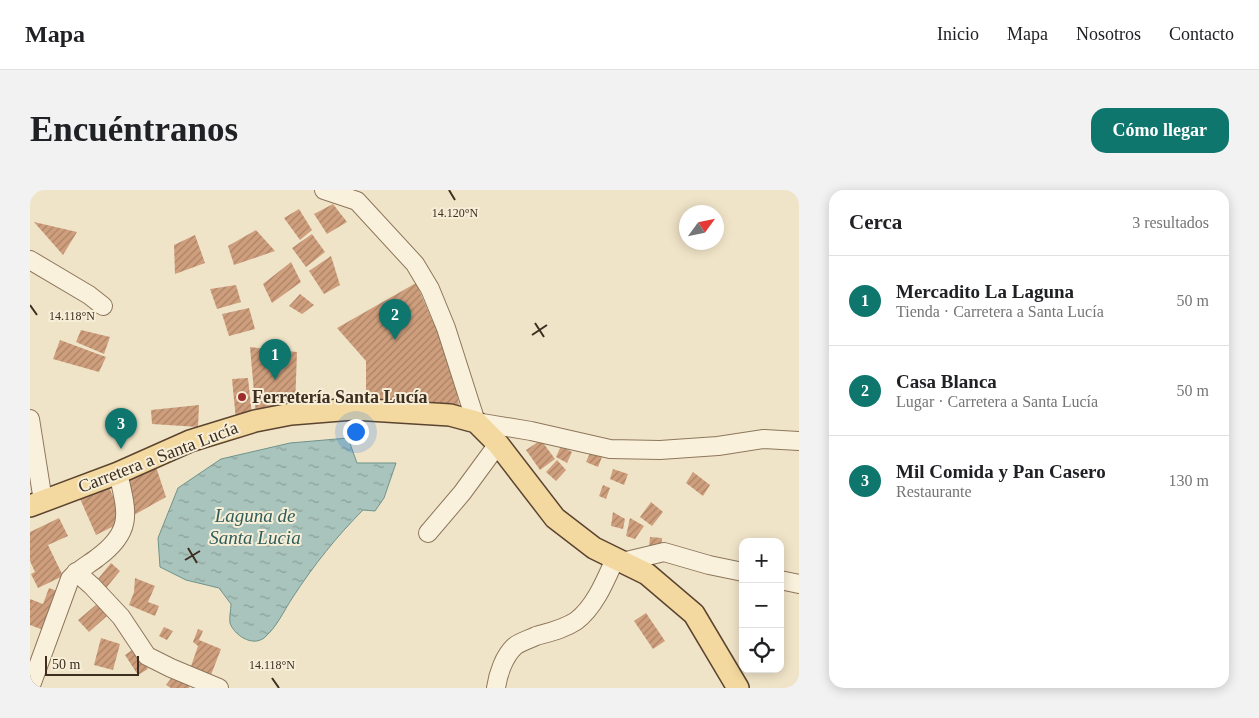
<!DOCTYPE html>
<html lang="es">
<meta charset="utf-8">
<style>
:root{--surface:#fff;--page:#f2f2f2;--text:#202124;--muted:#757577;--line:#e0e0e0;--accent:#0f766e}
body{margin:0;font-family:"Times New Roman",serif;background:var(--page);color:var(--text)}
.controls{position:absolute;right:15px;bottom:15px;display:grid;overflow:hidden;border-radius:10px;box-shadow:0 2px 12px #0003}
.controls button{width:45px;height:45px;display:grid;place-items:center;padding:0;border:0;border-bottom:1px solid var(--line);background:var(--surface);color:var(--text);font:25px sans-serif}
.compass{position:absolute;left:649px;top:15px;width:45px;height:45px;border-radius:50%;background:var(--surface);box-shadow:0 2px 12px #0003;rotate:57deg}
.scale{position:absolute;left:15px;bottom:12px;width:94px;box-sizing:border-box;padding-left:5px;border:2px solid #3d2e20;border-top:0;font-size:14px;line-height:18px;white-space:nowrap;color:#3d2e20;-webkit-text-stroke:4px #f7eed8;paint-order:stroke}
.you{position:absolute;left:325px;top:241px;width:18px;height:18px;margin:-12px;border:4px solid #fff;border-radius:50%;background:#1a73e8;box-shadow:0 0 0 8px #1a73e833}
.badge{display:grid;place-items:center;width:32px;height:32px;border-radius:50%;background:var(--accent);color:#fff;font-size:16px;font-weight:700}
.pin{position:absolute;translate:-50% -41px;filter:drop-shadow(0 1px 2px #0008)}
.pin::after{content:'';position:absolute;top:26px;width:18px;height:15px;background:inherit;clip-path:polygon(0 0,100% 0,50% 100%)}
.list{margin:0;padding:0;list-style:none}
h2{display:flex;justify-content:space-between;align-items:center;height:65px;margin:0;padding:0 20px;font-size:21px}
h2 small{font-size:16px;font-weight:400;color:var(--muted)}
.list li{display:grid;grid-template-columns:32px 1fr auto;gap:15px;align-items:center;box-sizing:border-box;height:90px;padding:0 20px;border-top:1px solid var(--line)}
.list b{display:block;font-size:19px;white-space:nowrap}
.list p{margin:0;font-size:16px;white-space:nowrap;color:var(--muted)}
.list em{font-size:16px;font-style:normal;color:var(--muted)}
.icon{flex:none;width:28px;height:28px;fill:none;stroke:currentColor;stroke-width:2;stroke-linecap:round;stroke-linejoin:round}
.map{position:relative;flex:none;width:769px;height:498px;overflow:hidden;border-radius:15px}
header{display:flex;align-items:center;gap:30px;box-sizing:border-box;height:70px;padding:0 25px;background:var(--surface);border-bottom:1px solid var(--line)}
header strong{font-size:24px}
nav{display:flex;gap:28px;margin-inline-start:auto;font-size:18px}
.intro{display:flex;align-items:center;justify-content:space-between;box-sizing:border-box;height:120px;padding:0 30px}
h1{margin:0;font-size:35px}
.button{padding:12px 22px;border-radius:15px;background:var(--accent);color:#fff;font-size:18px;font-weight:700}
main{display:flex;gap:30px;padding:0 30px}
aside{flex:1;background:var(--surface);border-radius:15px;box-shadow:0 2px 12px #0003}
.map>svg:first-child{display:block}
.water{fill:url(#water-ripples);stroke:#6f938a}
.building{fill:url(#building-hatch)}
.lines{fill:none;stroke-linecap:round;stroke-linejoin:round}
.minor-casing{stroke:#8d765c;stroke-width:20}
.major-casing{stroke:#5b4430;stroke-width:24}
.minor{stroke:#faf1dc;stroke-width:18}
.major{stroke:#f3d9a0;stroke-width:21}
.ticks{fill:none;stroke:#3d2e20;stroke-width:2}
.poi-dot{fill:#9e2a2b;stroke:#f7eed8;stroke-width:2}
.labels{text-anchor:middle;dominant-baseline:central;stroke-width:4;stroke-linejoin:round;paint-order:stroke}
.poi-label{font-size:18px;font-weight:bold;fill:#3d2e20;stroke:#f7eed8;text-anchor:start}
.street-label{font-size:18px;fill:#3d2e20;stroke:#f7eed8}
.water-label{font-size:19px;font-style:italic;fill:#2f5d5a;stroke:#f7eed8}
.ticks-label{font-size:12px;text-anchor:middle;fill:#3d2e20;stroke:#f7eed8;stroke-width:4;stroke-linejoin:round;paint-order:stroke}
</style>
<header>
<strong>Mapa</strong>
<nav><a>Inicio</a><a>Mapa</a><a>Nosotros</a><a>Contacto</a></nav>
</header>
<div class="intro"><h1>Encuéntranos</h1><a class="button">Cómo llegar</a></div>
<main>
<div class="map">
<svg width="769" height="498" viewBox="0 0 769 498">
<defs>
<pattern id="water-ripples" width="26" height="14" patternUnits="userSpaceOnUse" patternTransform="scale(1.25)"><rect width="26" height="14" fill="#a9c4bc"/><path d="M2 4q2-2 4 0t4 0M15 11q2-2 4 0t4 0" fill="none" stroke="#8ba098"/></pattern>
<pattern id="building-hatch" width="6" height="6" patternUnits="userSpaceOnUse" patternTransform="scale(1.25)"><rect width="6" height="6" fill="#cf9f7d"/><path d="M-1 1l2-2M0 6l6-6M5 7l2-2" fill="none" stroke="#a98266"/></pattern>
</defs>
<rect width="100%" height="100%" fill="#f0e4c8"/>
<path class="water" d="M318 248 327 273H366L354 308 345 321 333 320C307 346 283 376 263 407 253 422 247 437 234 448 222 457 204 445 200 433 199 427 201 420 201 414L189 398 156 390 130 377 128 348 148 298 191 269 260 253Z"/>
<g class="building">
<path d="M303 14 317 32 297 44 284 24Z"/>
<path d="M269 19 282 40 270 50 254 28Z"/>
<path d="M4 32 47 42 33 65Z"/>
<path d="M226 40 245 61 204 75 198 56Z"/>
<path d="M282 44 295 62 276 77 262 58Z"/>
<path d="M165 45 175 73 145 84 144 55Z"/>
<path d="M301 66 310 95 294 104 279 81Z"/>
<path d="M261 72 271 92 242 113 233 94Z"/>
<path d="M386 93 402 130 420 162 430 221 405 213 336 209V171L307 138Z"/>
<path d="M206 95 211 112 187 119 180 99Z"/>
<path d="M270 104 284 115 272 124 259 116Z"/>
<path d="M219 118 225 139 199 146 192 124Z"/>
<path d="M51 140 80 147 74 164 46 152Z"/>
<path d="M30 150 76 167 69 182 23 169Z"/>
<path d="M220 157 267 162 265 217 226 225Z"/>
<path d="M218 188 222 225 206 230 202 189Z"/>
<path d="M169 215 168 237 122 234 121 220Z"/>
<path d="M511 250 525 269 510 280 496 260Z"/>
<path d="M531 256 542 262 537 273 526 267Z"/>
<path d="M560 263 572 267 568 277 556 272Z"/>
<path d="M527 270 536 280 526 291 516 282Z"/>
<path d="M125 274 136 307 104 325 99 287Z"/>
<path d="M583 279 598 284 594 295 580 289Z"/>
<path d="M663 282 680 295 673 306 656 293Z"/>
<path d="M573 295 580 298 576 309 569 306Z"/>
<path d="M79 297 94 331 66 345 47 302Z"/>
<path d="M621 312 633 322 622 336 610 327Z"/>
<path d="M583 322 595 329 593 339 581 336Z"/>
<path d="M29 328 38 346 18 355 33 386 8 398 1 384 5 382 0 371V342Z"/>
<path d="M600 328 614 336 605 349 596 346Z"/>
<path d="M620 347 632 348 631 359 619 358Z"/>
<path d="M81 373 90 381 76 398 67 390Z"/>
<path d="M105 388 125 396 118 412 129 416 125 426 99 415 104 402Z"/>
<path d="M19 398 30 402 16 441 0 435V409L13 414Z"/>
<path d="M67 414 77 426 59 442 48 430Z"/>
<path d="M616 423 635 451 623 459 604 431Z"/>
<path d="M134 437 143 441 137 450 129 446Z"/>
<path d="M168 439 173 441 169 450 191 459 181 485 186 487 183 493 159 482 168 456 163 452Z"/>
<path d="M71 448 90 454 83 480 64 475Z"/>
<path d="M105 458 118 479 108 485 95 465Z"/>
<path d="M142 487 160 493 159 498H141L136 495Z"/>
</g>
<g class="lines">
<defs>
<g id="minor">
<path d="M294 0 327 11 385 74 400 99 416 138 446 232 501 241 580 259 630 260 688 256 734 249 769 251"/>
<path d="M0 70 59 105 73 116"/>
<path d="M0 229 13 311"/>
<path d="M398 343 432 303 468 254"/>
<path d="M592 372 634 362 679 375 713 382"/>
<path d="M46 382 62 396 91 427 117 466 141 478 189 498"/>
<path d="M750 390 769 394"/>
<path d="M0 498 40 389C48 380 58 375 67 368 104 341 97 322 88 283"/>
<path d="M466 498C468 484 474 466 485 456 490 452 500 449 506 446 520 442 534 439 546 431 565 417 576 389 585 369"/>
</g>
<path id="major" d="M0 316 88 283 160 251 225 231 261 224 323 219 420 225 446 232 468 254 525 328 564 358 617 384 664 424 708 498"/>
</defs>
<use href="#minor" class="minor-casing"/>
<use href="#major" class="major-casing"/>
<use href="#minor" class="minor"/>
<use href="#major" class="major"/>
</g>
<path class="ticks" d="M419 0 425 10M0 115 7 125M505 133 514 147M502 145 517 135M158 358 167 373M155 370 170 361M242 488 249 498"/>
<circle class="poi-dot" cx="212" cy="207" r="5"/>
<g class="labels">
<g class="poi-label">
<text x="222" y="207">Ferretería Santa Lucía</text>
</g>
<g class="street-label">
<text transform="translate(128 267) rotate(-21)">Carretera a Santa Lucía</text>
</g>
<g class="water-label">
<text x="225" y="325">Laguna de<tspan x="225" dy="22">Santa Lucia</tspan></text>
</g>
</g>
<g class="ticks-label">
<text x="425" y="27">14.120°N</text>
<text x="42" y="130">14.118°N</text>
<text x="242" y="479">14.118°N</text>
</g>
</svg>
<div class="controls">
<button>+</button>
<button>−</button>
<button><svg class="icon" aria-label="locate" viewBox="0 0 24 24"><circle cx="12" cy="12" r="6"/><path d="M12 2v4M12 18v4M2 12h4M18 12h4"/></svg></button>
</div>
<svg class="compass" viewBox="-18 -18 36 36"><path d="M0-13l5 13h-10z" fill="#e53935"/><path d="M0 13l5-13h-10z" fill="#757577"/></svg>
<div class="scale">50 m</div>
<div class="you"></div>
<div class="pin badge" style="left:245px;top:190px">1</div>
<div class="pin badge" style="left:365px;top:150px">2</div>
<div class="pin badge" style="left:91px;top:259px">3</div>
</div>
<aside>
<h2>Cerca<small>3 resultados</small></h2>
<ul class="list">
<li><span class="badge">1</span><div><b>Mercadito La Laguna</b><p>Tienda · Carretera a Santa Lucía</p></div><em>50 m</em></li>
<li><span class="badge">2</span><div><b>Casa Blanca</b><p>Lugar · Carretera a Santa Lucía</p></div><em>50 m</em></li>
<li><span class="badge">3</span><div><b>Mil Comida y Pan Casero</b><p>Restaurante</p></div><em>130 m</em></li>
</ul>
</aside>
</main>
